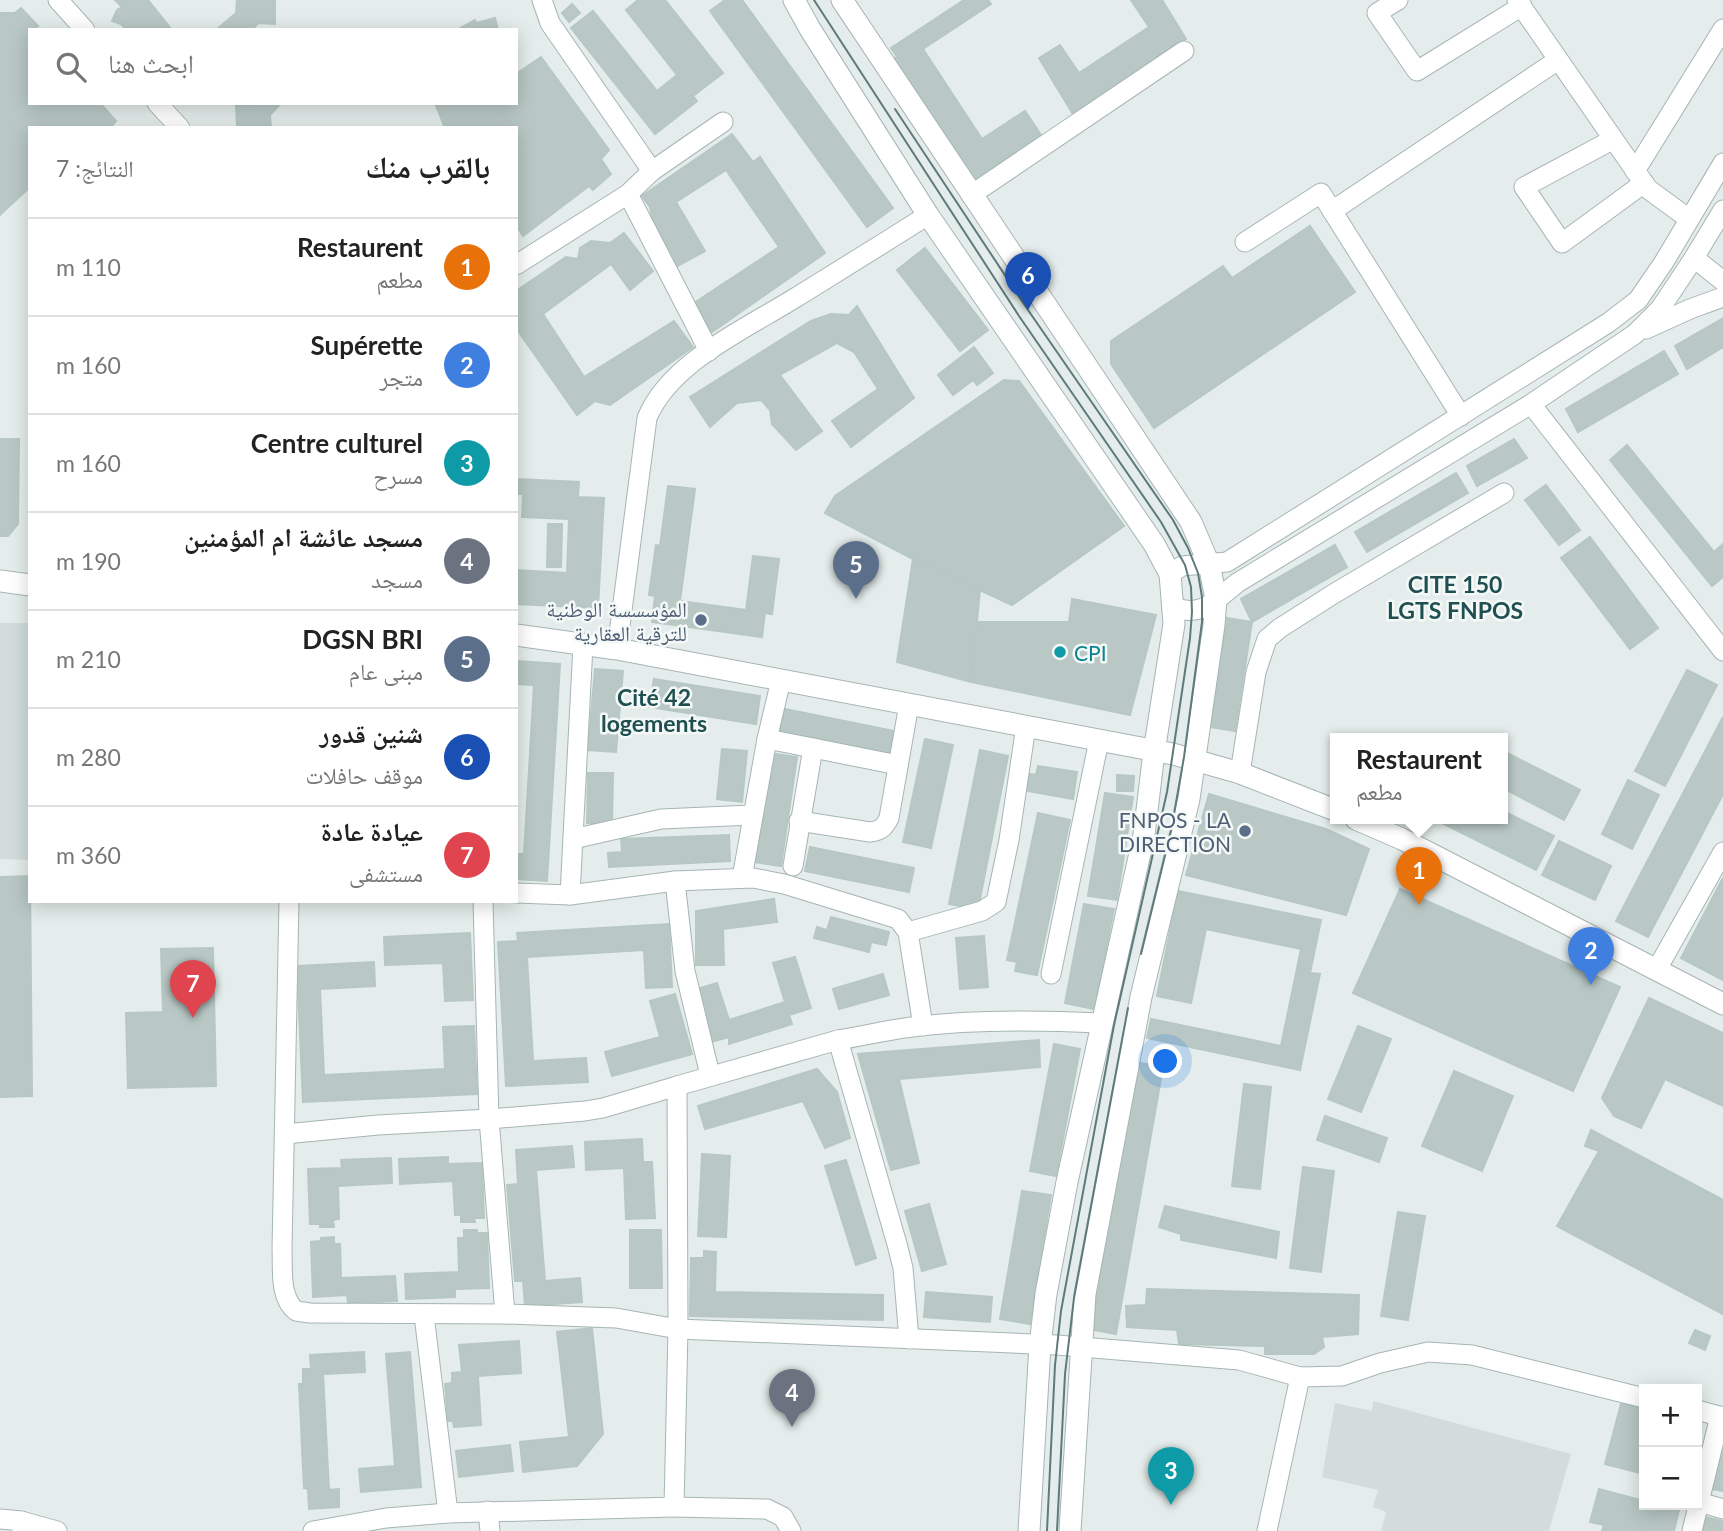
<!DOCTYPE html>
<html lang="ar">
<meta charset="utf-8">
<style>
:root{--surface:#fff;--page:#f2f2f2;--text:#222;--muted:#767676;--line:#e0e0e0;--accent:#db2777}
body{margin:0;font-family:Lato,"Noto Naskh Arabic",sans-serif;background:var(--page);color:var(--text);direction:rtl}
.controls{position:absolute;right:21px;bottom:21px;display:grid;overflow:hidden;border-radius:0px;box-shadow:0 4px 18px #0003}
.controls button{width:63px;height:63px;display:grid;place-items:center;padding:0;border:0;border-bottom:2px solid var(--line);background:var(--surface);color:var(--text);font:35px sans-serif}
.you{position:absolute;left:1166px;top:1062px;width:24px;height:24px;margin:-18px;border:5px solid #fff;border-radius:50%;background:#1a73e8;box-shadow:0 0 0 10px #1a73e833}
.badge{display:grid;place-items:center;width:46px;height:46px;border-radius:50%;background:var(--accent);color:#fff;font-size:23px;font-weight:700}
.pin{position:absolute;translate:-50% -58px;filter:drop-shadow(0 2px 4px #0008)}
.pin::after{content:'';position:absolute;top:37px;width:24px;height:21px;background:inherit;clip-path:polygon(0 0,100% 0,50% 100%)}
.popup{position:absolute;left:1330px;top:733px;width:178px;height:91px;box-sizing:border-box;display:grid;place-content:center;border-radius:0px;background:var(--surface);filter:drop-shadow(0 2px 5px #0005);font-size:23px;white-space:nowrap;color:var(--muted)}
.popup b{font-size:26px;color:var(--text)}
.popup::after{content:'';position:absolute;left:50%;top:100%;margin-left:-14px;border:14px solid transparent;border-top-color:var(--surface)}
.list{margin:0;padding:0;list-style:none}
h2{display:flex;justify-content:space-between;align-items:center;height:91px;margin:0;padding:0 28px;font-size:30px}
h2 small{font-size:23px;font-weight:400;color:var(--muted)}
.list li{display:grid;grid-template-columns:46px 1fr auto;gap:21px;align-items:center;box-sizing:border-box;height:98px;padding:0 28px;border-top:2px solid var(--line)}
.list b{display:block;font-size:26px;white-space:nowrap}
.list p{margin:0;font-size:23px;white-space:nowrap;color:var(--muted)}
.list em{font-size:23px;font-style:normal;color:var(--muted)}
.icon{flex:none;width:38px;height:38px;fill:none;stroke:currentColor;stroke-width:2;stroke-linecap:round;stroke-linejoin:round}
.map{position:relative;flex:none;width:1723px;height:1531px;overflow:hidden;direction:ltr}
.search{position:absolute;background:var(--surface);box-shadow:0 4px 18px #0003;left:28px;top:28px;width:490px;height:77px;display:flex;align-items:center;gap:18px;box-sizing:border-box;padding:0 24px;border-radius:0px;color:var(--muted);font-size:26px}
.panel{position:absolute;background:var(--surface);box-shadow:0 4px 18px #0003;left:28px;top:126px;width:490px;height:777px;border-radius:0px;direction:rtl}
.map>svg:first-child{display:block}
.built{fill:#d2dddb}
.building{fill:#b9c8c5;stroke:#b6c7c4;stroke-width:2}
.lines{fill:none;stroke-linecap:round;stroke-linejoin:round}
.minor-casing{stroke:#a6b5b4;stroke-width:21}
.tertiary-casing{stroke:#a6b5b4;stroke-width:23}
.minor{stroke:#fff;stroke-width:19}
.tertiary{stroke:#fff;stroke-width:21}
.tram{stroke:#5e7a7a;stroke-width:2}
.service-dot{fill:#5c6f8a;stroke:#f4f9f8;stroke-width:2.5}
.culture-dot{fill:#0f9aa8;stroke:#f4f9f8;stroke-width:2.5}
.labels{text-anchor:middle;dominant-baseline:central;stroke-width:5;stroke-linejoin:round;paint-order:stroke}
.service-label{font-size:21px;fill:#4e5e75;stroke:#f4f9f8;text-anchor:end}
.culture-label{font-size:21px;fill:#0d838f;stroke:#f4f9f8;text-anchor:start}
.neighbourhood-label{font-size:23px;font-weight:bold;fill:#1f4f51;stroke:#f4f9f8}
</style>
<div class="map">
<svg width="1723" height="1531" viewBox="0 0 1723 1531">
<rect width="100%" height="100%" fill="#e4edeb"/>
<g class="built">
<path d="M0 623H30V860L0 859Z"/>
<path d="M1373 1401 1571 1454 1549 1531H1381L1386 1512 1373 1507 1378 1490 1322 1477 1335 1403 1372 1411Z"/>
</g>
<g class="building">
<path d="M115 0H148L172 30H127L121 24 112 21 117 10 122 7Z"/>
<path d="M237 0H275V24L258 23 252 30H216L236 13Z"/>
<path d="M638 0H665L723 73 693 96 697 101 655 134 571 28 593 11 657 91 677 75 626 10Z"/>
<path d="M725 0H742L893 208 867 227 710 11Z"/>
<path d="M964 0H988L991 4 923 49 982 139 1025 111 1041 135 974 179 894 59 897 57 891 48Z"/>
<path d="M1131 0H1162L1186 39 1073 114 1039 58 1060 45 1079 73 1149 27Z"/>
<path d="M572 4 580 13 569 22 562 13Z"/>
<path d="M21 8 38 26 30 30V103H100L116 121 110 128H30V187L0 215V13H15Z"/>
<path d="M495 18 498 30H457L475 20 476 23Z"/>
<path d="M541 57 609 150 601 159 611 174 593 190 589 186 523 236 516 225V128H445L435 103H516V74Z"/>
<path d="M281 103 270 115 271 128H237L236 105Z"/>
<path d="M732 134 753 162 760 157 825 253 712 332 694 303 779 247 726 170 676 202 705 251 674 268 656 237 650 207 642 196Z"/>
<path d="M1310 226 1355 292 1154 428 1111 364V341L1223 266 1232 278Z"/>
<path d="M624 233 653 271 630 290 611 264 543 314 584 377 674 321 693 347 610 405 595 401 577 415 516 328V291L566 257 578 259 580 248 591 241 610 243Z"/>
<path d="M925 248 988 330 960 351 897 270Z"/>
<path d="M857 306 914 398 851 447 832 421 878 389 854 352 837 343 780 375 822 431 796 450 772 424 770 410 761 400 737 403 710 427 690 397 811 321 831 314 849 315Z"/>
<path d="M1722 319 1723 347 1687 369 1675 346Z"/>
<path d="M974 347 993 373 977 385 973 380 953 395 938 375Z"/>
<path d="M1664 351 1678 374 1578 432 1566 409Z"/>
<path d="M1004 380 1019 381 1124 526 1012 605 913 559 825 513 835 496Z"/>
<path d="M0 439H19L18 524 8 536H0Z"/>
<path d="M1514 439 1527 458 1477 486 1467 466Z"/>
<path d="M1627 445 1714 552 1723 544V577L1712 586 1610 460Z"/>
<path d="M1456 473 1468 493 1367 552 1355 532Z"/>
<path d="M516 479 579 482 578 497 604 498 598 608 516 604V570L567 573 569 519 522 517 523 494H516Z"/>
<path d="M1546 485 1580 530 1559 545 1525 500Z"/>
<path d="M668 486 695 489 680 601 746 610 753 556 779 559 772 614 765 613 762 637 652 622 655 596 649 595 656 545 660 546Z"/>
<path d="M548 524H562L561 567H547Z"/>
<path d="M1590 537 1658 628 1630 649 1561 558Z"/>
<path d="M1335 545 1347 567 1252 622 1241 599Z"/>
<path d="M913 559 980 590 971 682 897 662Z"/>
<path d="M1072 599 1156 615 1130 715 971 682 977 622H1069Z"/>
<path d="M1227 618 1252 622 1235 731 1210 727Z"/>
<path d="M516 661 560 664 547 881 516 879V854H524L534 685 516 684Z"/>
<path d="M595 669 623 671 616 752 588 750Z"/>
<path d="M1687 670 1717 685 1665 786 1635 771Z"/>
<path d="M654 679 760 696 756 724 649 707Z"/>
<path d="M785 709 894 731 889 754 780 732Z"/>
<path d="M1723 717V794L1648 937 1616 921Z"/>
<path d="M925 739 953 745 931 848 903 842Z"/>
<path d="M722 749 747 751 742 802 717 799Z"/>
<path d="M980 750 1008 756 978 909 949 904Z"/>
<path d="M1503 751 1580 790 1564 820 1503 788Z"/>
<path d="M769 753 797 757 781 866 754 862Z"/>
<path d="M1038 766 1077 772 1073 799 1022 790 1024 773 1036 775Z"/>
<path d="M588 773H613L612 823H587Z"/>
<path d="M1117 775 1134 776 1133 791H1117Z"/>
<path d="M1628 780 1659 795 1632 849 1602 834Z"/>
<path d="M1105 793 1133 797 1117 900 1088 896Z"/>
<path d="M1209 794 1326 829 1369 849 1346 915 1186 875Z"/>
<path d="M1503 811 1554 836 1536 870 1434 819H1503Z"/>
<path d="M1038 813 1070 820 1037 975 1015 971 1017 962 1007 960Z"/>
<path d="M729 835 730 861 609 867 608 853 622 852 621 839Z"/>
<path d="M1559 841 1611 866 1595 900 1542 875Z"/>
<path d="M810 847 914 868 909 892 805 871Z"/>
<path d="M30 876 32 1096 0 1097V877Z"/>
<path d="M1723 878V980L1681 958Z"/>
<path d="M1400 889 1620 987 1573 1091 1353 993Z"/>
<path d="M1178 891 1321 920 1310 973 1320 974 1300 1070 1147 1038 1151 1019 1281 1046 1301 949 1206 929 1191 1003 1157 996Z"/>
<path d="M774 899 777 922 723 929 724 965H696V911Z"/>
<path d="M1084 904 1114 909 1094 1009 1065 1003Z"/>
<path d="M831 917 889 932 886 945 871 942 869 952 814 938 817 927 827 930Z"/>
<path d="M669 924 672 987 646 988 644 950 527 957 533 1061 586 1058 588 1082 506 1086 498 942 518 941 517 933Z"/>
<path d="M470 933 473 1000 445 1001 443 963 385 965 384 937Z"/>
<path d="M984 936 988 987 960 989 956 938Z"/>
<path d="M213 948 216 1086 128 1088 126 1013 163 1012 161 949Z"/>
<path d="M795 957 811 1008 789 1015 792 1024 729 1044V1037L711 1042 694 990 717 983 729 1020 785 1002 773 963Z"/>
<path d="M374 962 375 986 320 989 324 1075 445 1069 443 1027 474 1026 477 1094 303 1102 297 966Z"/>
<path d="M883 974 889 995 839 1009 833 989Z"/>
<path d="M675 994 692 1054 612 1076 605 1052 660 1037 650 1001Z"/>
<path d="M1649 998 1723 1033V1106L1665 1079 1641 1128 1614 1116 1602 1098Z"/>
<path d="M1358 1026 1391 1039 1361 1112 1328 1099Z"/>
<path d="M1039 1040 1040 1067 899 1079 919 1163 891 1170 858 1054Z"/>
<path d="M1054 1044 1080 1049 1056 1176 1030 1171Z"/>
<path d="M1135 1062 1163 1067 1116 1334 1088 1329Z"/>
<path d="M817 1069 837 1092 850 1138 825 1148 803 1101 705 1129 698 1106Z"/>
<path d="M1454 1071 1513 1096 1482 1171 1422 1146Z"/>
<path d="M1244 1084 1271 1087 1260 1189 1232 1186Z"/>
<path d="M1325 1116 1387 1138 1379 1162 1317 1140Z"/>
<path d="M1591 1130 1723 1200V1314L1557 1226 1599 1151 1585 1146Z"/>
<path d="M642 1139 643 1162H652L655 1218 626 1219 624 1168 586 1170 585 1142Z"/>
<path d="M572 1146 574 1167 536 1170 545 1281 580 1278 582 1302 525 1306 523 1281H515L507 1185 518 1184 516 1150Z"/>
<path d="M702 1154 730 1156 726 1237 698 1236Z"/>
<path d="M448 1157V1164L482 1163 484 1218H474L475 1222H461V1215H455L453 1181 400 1184 399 1159Z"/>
<path d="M391 1158 392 1183 338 1186 339 1219 333 1220 334 1227H320V1224H310L308 1169 342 1168 341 1160Z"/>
<path d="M846 1160 876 1258 856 1265 825 1166Z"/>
<path d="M1303 1167 1334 1171 1321 1272 1290 1268Z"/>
<path d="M1022 1191 1051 1195 1030 1324 1000 1319Z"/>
<path d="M929 1204 946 1264 922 1271 905 1211Z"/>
<path d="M1165 1206 1279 1232 1276 1258 1181 1240V1234L1159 1227Z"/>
<path d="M1398 1212 1425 1216 1408 1320 1381 1316Z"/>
<path d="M464 1230H477V1233H487L489 1288 455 1289V1297L406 1299 405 1274 459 1272 458 1238H464Z"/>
<path d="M630 1230H661L662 1288H630Z"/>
<path d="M334 1237V1244H340L341 1278 395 1276 397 1301 348 1303 347 1295 313 1297 311 1242 321 1241V1238Z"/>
<path d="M704 1251 716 1252 715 1292 883 1295V1320L690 1316 691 1258H704Z"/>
<path d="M1147 1289 1359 1295 1358 1334 1322 1337 1324 1347 1314 1354H1265V1346L1179 1344 1177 1330 1127 1327 1126 1306 1146 1305Z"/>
<path d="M926 1292 992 1297 990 1322 924 1317Z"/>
<path d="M592 1328 603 1434 577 1466 523 1472 520 1442 569 1437 557 1332Z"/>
<path d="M1695 1330 1710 1336 1705 1350 1689 1343Z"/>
<path d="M519 1341 521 1373 478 1376 481 1425 454 1427 453 1421H448L445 1384 452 1383V1373L462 1372 459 1345Z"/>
<path d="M364 1352 365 1372 323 1374 329 1490 339 1489V1507L309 1509 308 1489 304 1488 299 1384H303V1369H311L310 1355Z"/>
<path d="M410 1352 421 1487 361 1492 359 1469 395 1466 386 1354Z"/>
<path d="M1621 1404 1644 1409V1474L1605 1464Z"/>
<path d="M510 1445 513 1471 459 1477 456 1451Z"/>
<path d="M1723 1445V1491L1711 1489Z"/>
<path d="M1599 1489 1644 1501V1505H1659L1679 1510 1674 1531H1602L1604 1525 1590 1522Z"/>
<path d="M1705 1517 1723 1521V1531H1702Z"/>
</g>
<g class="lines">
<defs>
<g id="minor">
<path d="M58 0 85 30"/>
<path d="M542 0 550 23 652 171"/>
<path d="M1398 0 1377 13 1417 71 1522 6"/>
<path d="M1517 0 1648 189 1689 219"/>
<path d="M157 103 180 128"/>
<path d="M1612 140 1524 187 1562 243 1644 183"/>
<path d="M1635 171 1723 29"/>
<path d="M628 194 709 351"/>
<path d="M971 195 1184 51"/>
<path d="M1332 211 1558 60"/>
<path d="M1245 242 1321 193 1461 416"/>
<path d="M1694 258 1723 281"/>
<path d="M516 265 628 194 652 171 723 122"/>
<path d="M1646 329 1690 309 1723 297"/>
<path d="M1531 404 1723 651"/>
<path d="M1170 574 1182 566 1227 562 1608 323 1638 300 1664 262 1723 163"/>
<path d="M1172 607C1203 618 1214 601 1237 583L1531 404 1635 334 1660 309 1694 258 1723 210"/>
<path d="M617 649 647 418C670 362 747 328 795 298 840 270 884 243 928 215"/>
<path d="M781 680 767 739 813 748 793 866"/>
<path d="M813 748 898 765"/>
<path d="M1240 773 1256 672 1267 639 1280 628 1335 593 1504 493"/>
<path d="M799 821 870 832C880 831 884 828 889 818L909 704"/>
<path d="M573 839 661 819 752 815"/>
<path d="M742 878 767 739"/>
<path d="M675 881 685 971 710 1075"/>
<path d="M516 893 570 895 675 881 753 878 784 884 898 919 908 932 923 1026"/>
<path d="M570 895 583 645"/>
<path d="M289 901 282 1249C283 1269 279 1297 296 1311L310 1313 505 1314"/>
<path d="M483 901 489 1119 505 1314 616 1318 678 1329 1057 1345 1239 1360 1300 1377 1267 1531"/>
<path d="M908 932 982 911 996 902 1009 840 1026 726"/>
<path d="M1657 969 1723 852"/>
<path d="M1051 974 1099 740"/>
<path d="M838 1040C863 1036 887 1030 912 1027 974 1019 1039 1020 1101 1023"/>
<path d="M677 1086 838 1040 897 1244 903 1268 909 1339"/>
<path d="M285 1134 378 1125 489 1119 585 1111 603 1108 677 1086 678 1329 674 1507 448 1513 424 1315"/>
<path d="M1300 1377 1342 1376 1380 1363 1428 1352 1472 1355 1644 1398"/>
<path d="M1697 1410 1723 1417"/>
<path d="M1699 1502 1723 1509"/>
<path d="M674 1507 767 1509 783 1517 791 1531"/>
<path d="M488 1511 490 1531"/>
<path d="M0 1519 21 1521 22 1531"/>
<path d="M21 1521 57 1531"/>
<path d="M313 1531 386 1518 448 1513"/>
<path d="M1692 1531 1720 1416"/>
</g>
<g id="tertiary">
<path d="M794 0 810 29 928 215 1154 544 1170 574 1174 624 1154 752 1144 835 1067 1182 1046 1294 1040 1345 1029 1531"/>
<path d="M842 0 1191 522 1209 564 1216 599 1214 625 1189 799 1141 997 1085 1294 1070 1531"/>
<path d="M0 581 30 585"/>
<path d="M516 635 617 649 1173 754 1240 773 1335 810"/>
<path d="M1356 819 1402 839 1723 1004"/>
</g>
</defs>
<use href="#minor" class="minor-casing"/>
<use href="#tertiary" class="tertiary-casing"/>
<use href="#minor" class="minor"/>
<use href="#tertiary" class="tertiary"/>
<g class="tram">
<path d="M814 0 1019 316 1161 522 1185 565 1191 587 1192 612 1190 638 1167 792 1114 1025 1061 1311 1055 1365 1047 1531"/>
<path d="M895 109 1028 310 1173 520 1188 548 1198 573 1202 597V622L1184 757 1171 831 1141 954"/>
<path d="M1057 1531 1065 1374 1074 1298 1128 1008"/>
</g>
</g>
<g class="service-dot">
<circle cx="701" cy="620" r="7"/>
<circle cx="1245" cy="831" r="7"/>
</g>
<circle class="culture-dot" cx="1060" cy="652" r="7"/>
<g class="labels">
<g class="service-label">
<text x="687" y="608">المؤسسسة الوطنية<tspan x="687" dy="24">للترقية العقارية</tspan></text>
<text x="1231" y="819">FNPOS - LA<tspan x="1231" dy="24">DIRECTION</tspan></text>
</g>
<g class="culture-label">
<text x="1074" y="652">CPI</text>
</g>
<g class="neighbourhood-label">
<text x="1455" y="584">CITE 150<tspan x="1455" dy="26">LGTS FNPOS</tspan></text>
<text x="654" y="697">Cité 42<tspan x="654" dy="26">logements</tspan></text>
</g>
</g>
</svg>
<div class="controls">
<button>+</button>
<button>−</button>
</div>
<div class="you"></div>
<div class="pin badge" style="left:1419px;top:905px;background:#e8710a">1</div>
<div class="popup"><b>Restaurent</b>مطعم</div>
<div class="pin badge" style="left:1591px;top:985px;background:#3f7fe0">2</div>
<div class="pin badge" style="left:1171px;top:1505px;background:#0f9aa8">3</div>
<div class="pin badge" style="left:792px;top:1427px;background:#6b7280">4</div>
<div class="pin badge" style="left:856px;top:599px;background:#5c6f8a">5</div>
<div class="pin badge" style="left:1028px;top:310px;background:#1a4fb4">6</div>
<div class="pin badge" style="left:193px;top:1018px;background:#e0444e">7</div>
<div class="search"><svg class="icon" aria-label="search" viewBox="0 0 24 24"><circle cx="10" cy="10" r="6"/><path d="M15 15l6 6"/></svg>ابحث هنا</div>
<section class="panel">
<h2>بالقرب منك<small>النتائج: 7</small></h2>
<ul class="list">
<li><span class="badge" style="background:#e8710a">1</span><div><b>Restaurent</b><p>مطعم</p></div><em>110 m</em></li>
<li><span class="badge" style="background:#3f7fe0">2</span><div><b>Supérette</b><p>متجر</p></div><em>160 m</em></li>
<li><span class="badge" style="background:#0f9aa8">3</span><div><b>Centre culturel</b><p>مسرح</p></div><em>160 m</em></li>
<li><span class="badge" style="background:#6b7280">4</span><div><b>مسجد عائشة ام المؤمنين</b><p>مسجد</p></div><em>190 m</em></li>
<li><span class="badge" style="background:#5c6f8a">5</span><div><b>DGSN BRI</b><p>مبنى عام</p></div><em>210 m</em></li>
<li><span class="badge" style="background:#1a4fb4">6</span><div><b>شنين قدور</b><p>موقف حافلات</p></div><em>280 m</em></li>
<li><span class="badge" style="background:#e0444e">7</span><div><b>عيادة عادة</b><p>مستشفى</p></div><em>360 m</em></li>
</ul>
</section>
</div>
